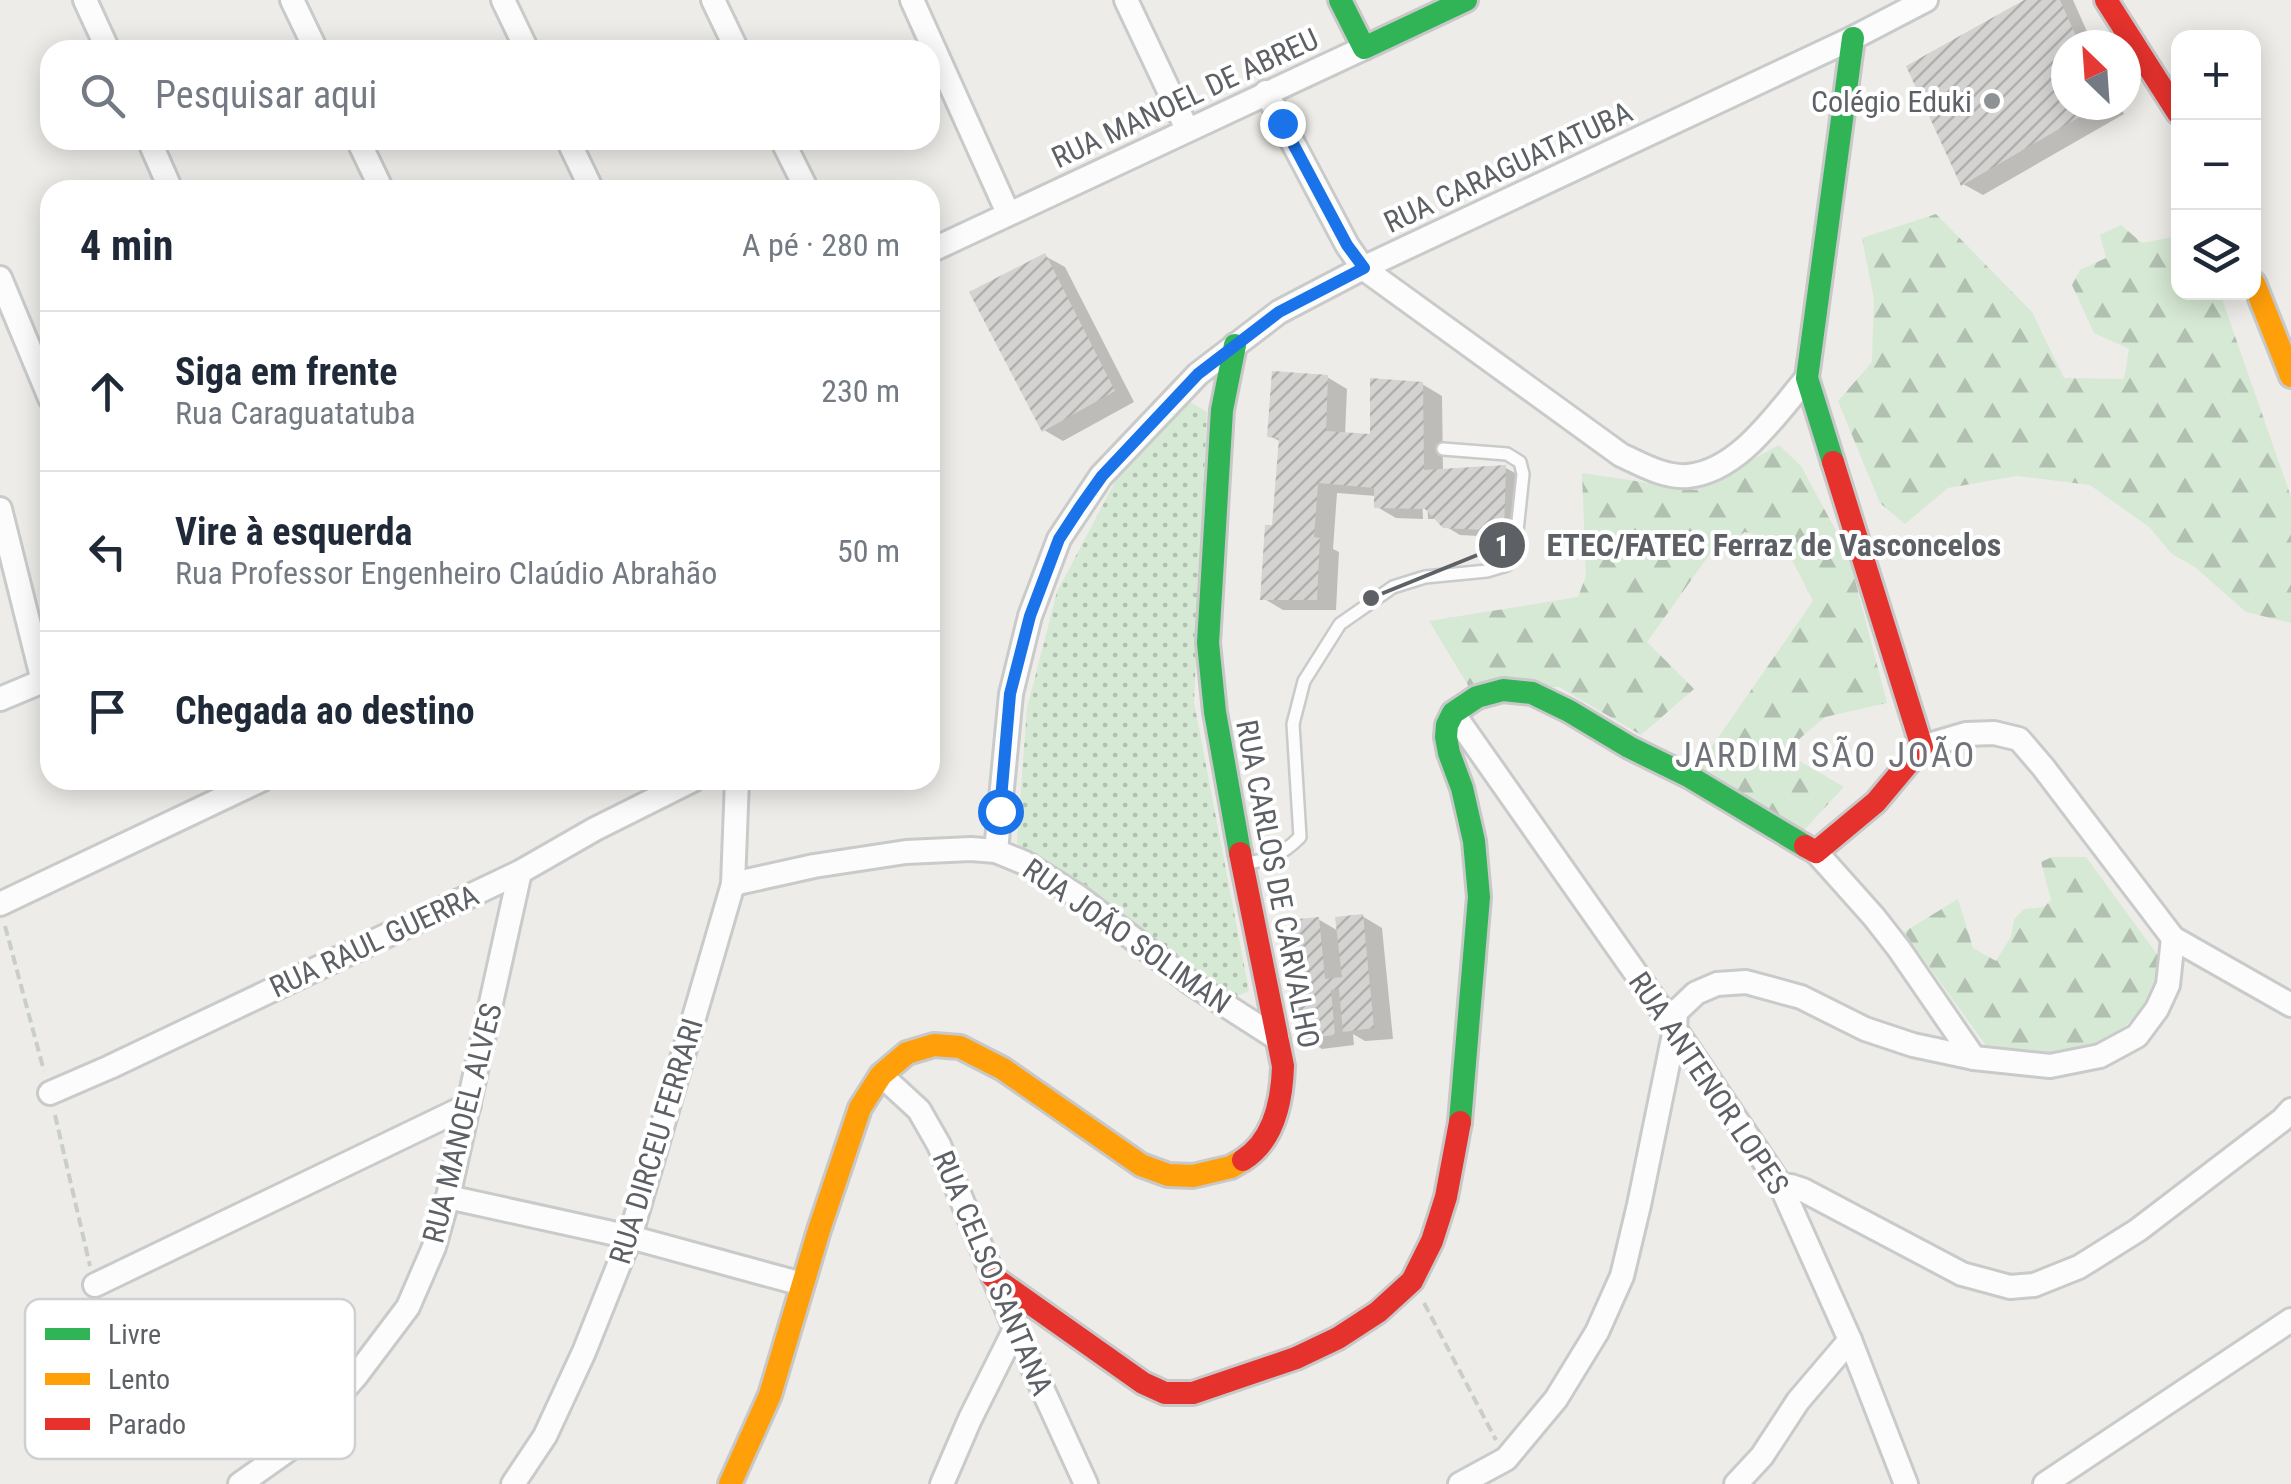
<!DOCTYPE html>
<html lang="pt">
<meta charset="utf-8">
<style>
:root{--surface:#fff;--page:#f6f6f7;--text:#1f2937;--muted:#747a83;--line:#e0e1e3}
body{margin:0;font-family:"Roboto Condensed",sans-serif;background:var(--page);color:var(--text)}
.controls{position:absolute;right:30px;top:30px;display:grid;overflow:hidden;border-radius:20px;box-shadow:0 5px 25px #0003}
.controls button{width:90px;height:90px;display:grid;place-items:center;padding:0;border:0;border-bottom:2px solid var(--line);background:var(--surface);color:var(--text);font:50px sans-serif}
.compass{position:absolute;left:2051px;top:30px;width:90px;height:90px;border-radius:50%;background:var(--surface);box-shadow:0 5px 25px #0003;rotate:335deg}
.stop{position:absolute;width:30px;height:30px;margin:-22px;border:8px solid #1a73e8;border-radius:50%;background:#fff}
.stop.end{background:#1a73e8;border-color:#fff;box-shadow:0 2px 10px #0008}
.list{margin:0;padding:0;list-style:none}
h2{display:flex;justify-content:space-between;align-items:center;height:130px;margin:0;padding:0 40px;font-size:42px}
h2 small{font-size:32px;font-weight:400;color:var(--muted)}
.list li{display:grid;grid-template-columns:65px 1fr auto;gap:30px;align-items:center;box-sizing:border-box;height:160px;padding:0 40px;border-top:2px solid var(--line)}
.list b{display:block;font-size:38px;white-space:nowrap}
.list p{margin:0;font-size:32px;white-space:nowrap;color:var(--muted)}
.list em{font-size:32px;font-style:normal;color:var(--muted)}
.icon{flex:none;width:55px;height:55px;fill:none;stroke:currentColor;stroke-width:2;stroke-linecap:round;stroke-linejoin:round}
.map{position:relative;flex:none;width:2291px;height:1484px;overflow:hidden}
.search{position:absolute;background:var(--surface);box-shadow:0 5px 25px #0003;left:40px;top:40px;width:900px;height:110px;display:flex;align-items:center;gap:25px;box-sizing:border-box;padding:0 35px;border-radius:30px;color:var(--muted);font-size:38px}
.panel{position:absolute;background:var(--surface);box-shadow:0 5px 25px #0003;left:40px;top:180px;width:900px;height:610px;border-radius:30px}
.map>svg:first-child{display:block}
.grass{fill:url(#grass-dots)}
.forest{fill:url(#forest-firs)}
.shadow{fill:#0003}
.building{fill:url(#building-hatch)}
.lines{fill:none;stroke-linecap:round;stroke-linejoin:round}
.lane-casing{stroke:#c9caca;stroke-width:16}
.street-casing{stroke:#c9caca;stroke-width:28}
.fast-casing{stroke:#c8c8c9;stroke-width:28}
.slow-casing{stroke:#c8c8c9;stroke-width:28}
.jam-casing{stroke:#c8c8c9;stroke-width:28}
.path{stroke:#c9cecb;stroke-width:4;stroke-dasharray:10 5;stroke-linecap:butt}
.lane{stroke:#fcfcfc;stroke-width:11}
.street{stroke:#fcfcfc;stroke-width:22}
.fast{stroke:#30b455;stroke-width:22}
.slow{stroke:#ff9f0a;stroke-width:22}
.jam{stroke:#e5322d;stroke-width:22}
.route{stroke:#1a73e8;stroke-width:12}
.poi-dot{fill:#8f9294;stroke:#fff;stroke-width:4}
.labels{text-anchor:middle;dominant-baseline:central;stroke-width:8;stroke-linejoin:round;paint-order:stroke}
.street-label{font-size:30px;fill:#5d6166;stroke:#fff}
.poi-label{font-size:30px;fill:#5d6166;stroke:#fff;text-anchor:end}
.quarter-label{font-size:35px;letter-spacing:2.5px;fill:#6f7378;stroke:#fff}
.key{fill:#fff;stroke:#ced0d1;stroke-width:2.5}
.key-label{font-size:28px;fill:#5d6166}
.leader{fill:none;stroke:#5d6166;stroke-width:4}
.callout-dot{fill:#5d6166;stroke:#fff;stroke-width:4}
.mark-label{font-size:30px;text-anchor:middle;font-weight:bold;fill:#fff}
.callout-label{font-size:32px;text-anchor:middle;font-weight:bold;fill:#5d6166;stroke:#fff;stroke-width:8;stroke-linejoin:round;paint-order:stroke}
</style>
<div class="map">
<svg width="2291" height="1484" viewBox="0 0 2291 1484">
<defs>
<pattern id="grass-dots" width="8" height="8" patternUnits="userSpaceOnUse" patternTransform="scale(2.5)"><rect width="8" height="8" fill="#d6e9d4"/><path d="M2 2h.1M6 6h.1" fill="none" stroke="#b1c0b0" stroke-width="1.8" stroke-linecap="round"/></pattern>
<pattern id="forest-firs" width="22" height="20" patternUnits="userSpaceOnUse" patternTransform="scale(2.5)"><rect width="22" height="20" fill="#d6e9d4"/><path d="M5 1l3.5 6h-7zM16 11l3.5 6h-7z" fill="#b1c0b0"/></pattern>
<pattern id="building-hatch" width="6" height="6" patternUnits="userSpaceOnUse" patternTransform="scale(2.5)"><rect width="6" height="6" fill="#d4d3d1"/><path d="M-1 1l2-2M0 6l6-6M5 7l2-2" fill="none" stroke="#afafad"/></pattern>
</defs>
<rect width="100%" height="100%" fill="#edece8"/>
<path class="grass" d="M1187 400 1207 412 1194 702 1249 991 1235 997 1017 843 1027 708 1057 592 1118 476Z"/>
<g class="forest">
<path d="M1936 214 2032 312 2064 378 2124 379 2129 349 2094 333 2072 285 2080 270 2106 258 2100 235 2121 225 2142 243 2178 236V292L2220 293 2291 497V623L2246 612 2195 567 2172 554 2149 527 2090 485 2017 476 1948 488 1905 524 1880 503 1838 401 1872 362 1874 299 1862 238Z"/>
<path d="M1779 445 1801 466 1848 553 1887 703 1825 717 1784 752 1844 787 1803 831 1699 765 1813 601 1783 542 1745 532 1709 555 1647 642 1694 689 1641 735 1559 687H1469L1429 621 1578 597 1586 576 1582 473 1696 490Z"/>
<path d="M2052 857H2086L2162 961 2160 973 2145 1006 2110 1041 2047 1055 1992 1054 1904 932 1958 899 1973 948 1996 961 2011 937 2014 919 2024 909 2044 907 2051 900 2041 862Z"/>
</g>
<g class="shadow">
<path d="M2029 0H2073L2093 45H2066V105H2120L2124 114 1983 195 1963 184Z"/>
<path d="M1045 256 1065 267 1134 402 1063 441 1044 430Z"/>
<path d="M1327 377 1347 389 1345 435 1373 436 1422 384 1442 396 1443 472 1506 468 1520 476 1518 538 1460 535 1445 526 1438 519H1428L1427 493H1422L1423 519 1396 518 1377 507 1376 496 1337 493 1333 549 1339 552 1336 610H1283L1263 598 1275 527 1281 442 1270 436Z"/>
<path d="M1362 916 1382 928 1393 1039 1365 1041 1353 1034 1354 1045 1322 1049 1302 1037 1318 919 1340 932Z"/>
</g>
<g class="building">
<path d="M2024 0H2060L2080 45H2066V105H2100L1961 186 1906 66Z"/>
<path d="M1045 253 1115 391 1042 432 969 292Z"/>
<path d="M1272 371 1328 375 1326 431 1370 434V378L1423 382 1424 470 1506 465 1504 531 1443 528 1425 509 1374 508V488L1318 483 1314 537 1320 538 1317 600H1260L1265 525H1272L1279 438 1267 437Z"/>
<path d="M1363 914 1374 1028 1343 1032 1339 989 1331 990 1335 1035 1300 1039 1288 920 1319 917 1325 979 1342 977 1335 917Z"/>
</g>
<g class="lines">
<defs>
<path id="lane" d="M1243 864C1268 860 1281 856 1300 837L1293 724 1304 681 1340 624 1393 587 1425 577 1487 571 1507 565 1515 550 1523 474 1520 462 1507 454 1443 449"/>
<g id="street">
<path d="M85 0 108 50"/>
<path d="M292 0 316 50"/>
<path d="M503 0 527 50"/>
<path d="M713 0 737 50"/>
<path d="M912 0 1008 213"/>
<path d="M1126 0 1187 129"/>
<path d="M1266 92 1347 245 1363 268 1621 455C1641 464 1664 478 1688 476 1739 471 1776 414 1807 378"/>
<path d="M149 140 171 190"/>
<path d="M358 140 382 190"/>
<path d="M568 140 592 190"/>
<path d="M782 140 807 190"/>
<path d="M930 251 1364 48"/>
<path d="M0 278 50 398"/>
<path d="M0 509 43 681"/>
<path d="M0 699 50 678"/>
<path d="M1453 713 1675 1029 1781 1186 1850 1340 1906 1484"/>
<path d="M1922 747 1966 734 1994 733 2019 739 2043 767 2173 938 2291 1005"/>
<path d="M996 851 1011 694 1030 616 1059 539 1101 476 1198 374 1279 312 1363 268 1853 38 1926 0"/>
<path d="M1816 852 1874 917 1899 949 1974 1058"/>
<path d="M733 884 814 866 906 852 971 849 996 851 1025 863 1076 895 1194 985 1278 1039"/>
<path d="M0 904 261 780"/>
<path d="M881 1075 919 1110 939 1145 1015 1329 1086 1484"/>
<path d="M50 1093 110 1067 520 872 595 829 693 780"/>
<path d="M1781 1186H1791L1803 1190 1962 1274 2010 1287 2034 1285 2079 1267 2138 1230 2282 1120 2291 1110"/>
<path d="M448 1197 630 1237 802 1284"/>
<path d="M95 1285 469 1105"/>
<path d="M240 1484 295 1445 356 1376 408 1307 434 1247 448 1197 520 872"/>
<path d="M513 1484 545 1436 584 1352 630 1237 733 884 737 780"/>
<path d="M942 1484 970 1419 1015 1329"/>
<path d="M1460 1484 1506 1459 1556 1399 1597 1332 1622 1276 1639 1205 1675 1029 1676 1012 1696 993 1717 984 1746 982 1801 997 1865 1029 1913 1045 1974 1058 2050 1066 2100 1056 2137 1036 2157 1009 2168 985 2173 938"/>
<path d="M1736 1484 1762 1456 1798 1401 1850 1340"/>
<path d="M2045 1484 2291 1320"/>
</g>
<g id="fast">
<path d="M1340 0 1364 48 1466 0"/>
<path d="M1235 345 1222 410 1208 643 1215 712 1240 853"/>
<path d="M1833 462 1807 378 1853 38"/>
<path d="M1460 1122 1479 897 1474 841 1462 788 1449 753 1446 737 1447 725 1453 713 1477 697 1503 690 1532 693 1569 711 1629 747 1690 777 1805 846"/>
</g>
<g id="slow">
<path d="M2254 283 2291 376"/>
<path d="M730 1484 770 1395 819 1230 860 1108 881 1075 907 1053 934 1045 960 1047 1003 1069 1141 1165 1168 1175 1193 1176 1231 1167 1243 1160"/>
</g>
<g id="jam">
<path d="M2106 0 2178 113"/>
<path d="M1805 846 1816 852 1876 802 1922 747 1833 462"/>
<path d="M1240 853 1283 1066C1282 1100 1275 1140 1243 1160"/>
<path d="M993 1277 1143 1383 1165 1393H1193L1296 1358 1338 1338 1378 1312 1412 1281 1432 1241 1446 1197 1460 1122"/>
</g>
</defs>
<use href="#lane" class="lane-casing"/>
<use href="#street" class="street-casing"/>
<use href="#fast" class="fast-casing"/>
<use href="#slow" class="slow-casing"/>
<use href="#jam" class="jam-casing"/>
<g class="path">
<path d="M5 926 44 1071"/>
<path d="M55 1115 90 1266"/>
<path d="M1424 1303 1496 1440"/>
</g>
<use href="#lane" class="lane"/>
<use href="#street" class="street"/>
<use href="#fast" class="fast"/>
<use href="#slow" class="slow"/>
<use href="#jam" class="jam"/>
</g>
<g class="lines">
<path class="route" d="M1000 811 1010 694 1030 616 1059 539 1080 507 1102 476 1198 374 1279 312 1364 268 1347 245 1282 123"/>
</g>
<circle class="poi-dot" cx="1992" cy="101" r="10"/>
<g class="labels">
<g class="street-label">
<text transform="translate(1185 98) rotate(-25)">RUA MANOEL DE ABREU</text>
<text transform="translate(1508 167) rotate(-25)">RUA CARAGUATATUBA</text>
<text transform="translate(1278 884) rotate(79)">RUA CARLOS DE CARVALHO</text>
<text transform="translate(1127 936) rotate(35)">RUA JOÃO SOLIMAN</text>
<text transform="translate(374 941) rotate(-25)">RUA RAUL GUERRA</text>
<text transform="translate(1709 1083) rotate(56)">RUA ANTENOR LOPES</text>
<text transform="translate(462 1123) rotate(-76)">RUA MANOEL ALVES</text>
<text transform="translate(656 1141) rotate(-73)">RUA DIRCEU FERRARI</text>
<text transform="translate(993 1273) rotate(67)">RUA CELSO SANTANA</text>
</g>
<g class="poi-label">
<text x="1972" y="101">Colégio Eduki</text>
</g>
<g class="quarter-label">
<text x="1826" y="755">JARDIM SÃO JOÃO</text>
</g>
</g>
<rect x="25" y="1299" width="330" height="160" rx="15" class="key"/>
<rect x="45" y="1328" width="45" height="12" fill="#30b455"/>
<rect x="45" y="1373" width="45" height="12" fill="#ff9f0a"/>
<rect x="45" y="1418" width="45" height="12" fill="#e5322d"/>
<g class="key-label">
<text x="108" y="1344">Livre</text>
<text x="108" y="1389">Lento</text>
<text x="108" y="1434">Parado</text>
</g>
<path class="leader" d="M1371 598L1502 545"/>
<g class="callout-dot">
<circle cx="1371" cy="598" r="10"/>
<circle cx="1502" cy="545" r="25"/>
</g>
<g class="mark-label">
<text x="1502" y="556">1</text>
</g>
<g class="callout-label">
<text x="1774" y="556">ETEC/FATEC Ferraz de Vasconcelos</text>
</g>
</svg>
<div class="controls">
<button>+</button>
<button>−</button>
<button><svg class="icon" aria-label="layers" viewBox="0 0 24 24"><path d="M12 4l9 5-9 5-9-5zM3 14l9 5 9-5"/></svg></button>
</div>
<svg class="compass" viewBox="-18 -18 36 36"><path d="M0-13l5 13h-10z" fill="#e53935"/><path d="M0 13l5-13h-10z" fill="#747a83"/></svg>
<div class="stop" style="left:1000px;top:811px"></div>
<div class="stop end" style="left:1282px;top:123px"></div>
<div class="search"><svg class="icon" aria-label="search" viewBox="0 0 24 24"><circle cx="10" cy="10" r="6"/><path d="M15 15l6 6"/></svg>Pesquisar aqui</div>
<section class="panel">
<h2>4 min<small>A pé · 280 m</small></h2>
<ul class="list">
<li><svg class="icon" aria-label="ahead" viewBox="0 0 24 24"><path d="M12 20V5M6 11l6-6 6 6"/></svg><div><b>Siga em frente</b><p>Rua Caraguatatuba</p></div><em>230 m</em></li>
<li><svg class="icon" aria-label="left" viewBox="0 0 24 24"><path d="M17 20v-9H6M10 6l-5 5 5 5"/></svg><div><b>Vire à esquerda</b><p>Rua Professor Engenheiro Claúdio Abrahão</p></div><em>50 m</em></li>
<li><svg class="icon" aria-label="arrive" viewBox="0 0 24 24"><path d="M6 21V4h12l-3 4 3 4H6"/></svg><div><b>Chegada ao destino</b></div></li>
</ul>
</section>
</div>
